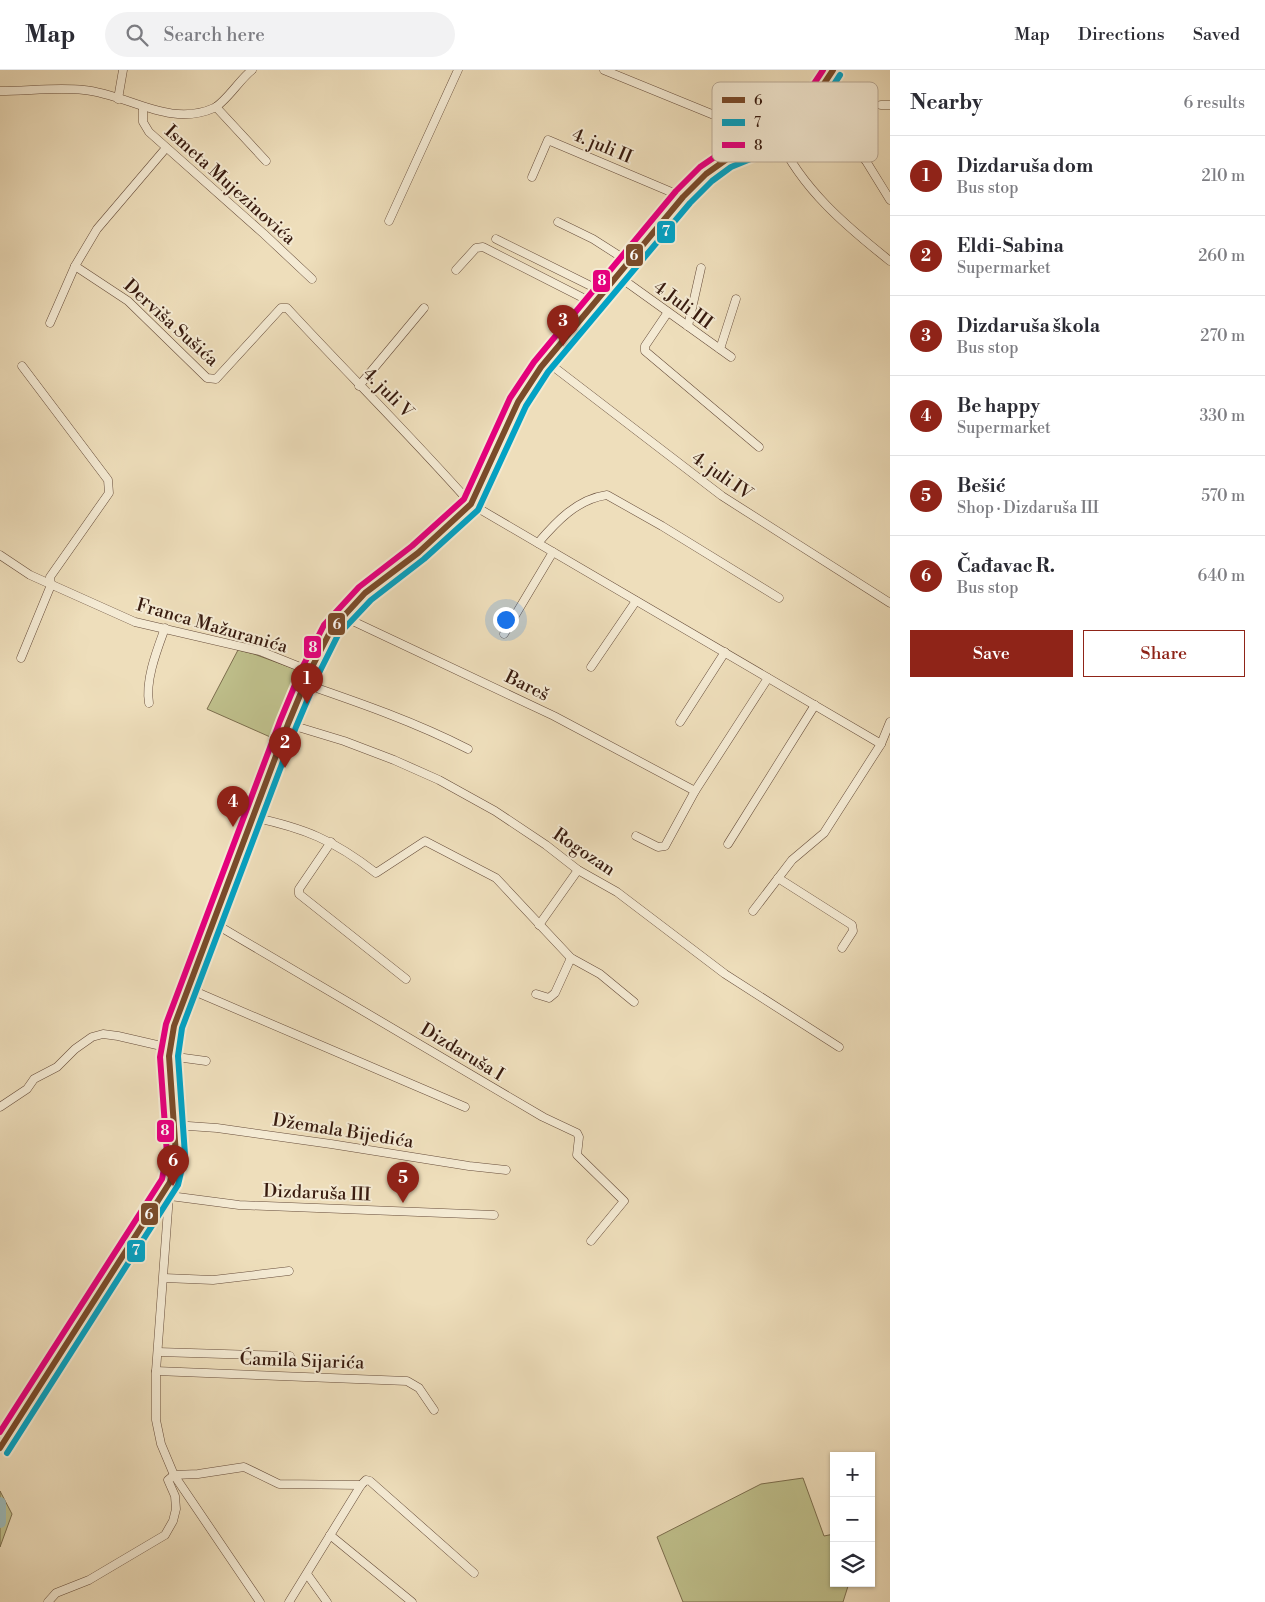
<!DOCTYPE html>
<meta charset="utf-8">
<style>
:root{--surface:#fff;--page:#f2f2f3;--text:#2b2b33;--muted:#7c7c81;--line:#e1e1e2;--accent:#8f2418}
body{margin:0;font-family:"Libre Bodoni",serif;background:var(--page);color:var(--text)}
.controls{position:absolute;right:15px;bottom:15px;display:grid;overflow:hidden;border-radius:0px;box-shadow:0 1px 4px #0004}
.controls button{width:45px;height:45px;display:grid;place-items:center;padding:0;border:0;border-bottom:1px solid var(--line);background:var(--surface);color:var(--text);font:25px sans-serif}
.you{position:absolute;left:505px;top:549px;width:18px;height:18px;margin:-12px;border:4px solid #fff;border-radius:50%;background:#1a73e8;box-shadow:0 0 0 8px #1a73e833}
.badge{display:grid;place-items:center;width:32px;height:32px;border-radius:50%;background:var(--accent);color:#fff;font-size:16px;font-weight:700}
.pin{position:absolute;translate:-50% -41px;filter:drop-shadow(0 1px 2px #0008)}
.pin::after{content:'';position:absolute;top:26px;width:18px;height:15px;background:inherit;clip-path:polygon(0 0,100% 0,50% 100%)}
.list{margin:0;padding:0;list-style:none}
h2{display:flex;justify-content:space-between;align-items:center;height:65px;margin:0;padding:0 20px;font-size:21px}
h2 small{font-size:16px;font-weight:400;color:var(--muted)}
.list li{display:grid;grid-template-columns:32px 1fr auto;gap:15px;align-items:center;box-sizing:border-box;height:80px;padding:0 20px;border-top:1px solid var(--line)}
.list b{display:block;font-size:19px;white-space:nowrap}
.list p{margin:0;font-size:16px;white-space:nowrap;color:var(--muted)}
.list em{font-size:16px;font-style:normal;color:var(--muted)}
.actions{display:flex;gap:10px;padding:15px 20px}
.actions a{flex:1;padding:11px 0;border:1px solid var(--accent);border-radius:0px;text-align:center;font-size:18px;color:var(--accent)}
.actions .main{background:var(--accent);color:#fff}
.icon{flex:none;width:28px;height:28px;fill:none;stroke:currentColor;stroke-width:2;stroke-linecap:round;stroke-linejoin:round}
.map{position:relative;flex:none;width:890px;height:1532px;overflow:hidden}
header{display:flex;align-items:center;gap:30px;box-sizing:border-box;height:70px;padding:0 25px;background:var(--surface);border-bottom:1px solid var(--line)}
header strong{font-size:24px}
nav{display:flex;gap:28px;margin-inline-start:auto;font-size:18px}
.search{width:350px;height:45px;background:var(--page);display:flex;align-items:center;gap:12px;box-sizing:border-box;padding:0 18px;border-radius:28px;color:var(--muted);font-size:19px}
main{display:flex}
aside{flex:1;background:var(--surface)}
.map>svg:first-child{display:block}
.green{fill:#bfc08c;stroke:#7c6e4e}
.lines{fill:none;stroke-linecap:round;stroke-linejoin:round}
.river{stroke:#9cbab9;stroke-width:12}
.minor-casing{stroke:#664c3a;stroke-width:9}
.minor{stroke:#f4ead3;stroke-width:8}
.bus-1-casing{stroke:#f4ead3;stroke-width:10}
.bus-2-casing{stroke:#f4ead3;stroke-width:10}
.bus-3-casing{stroke:#f4ead3;stroke-width:10}
.bus-1{stroke:#7a4b2a;stroke-width:6}
.bus-2{stroke:#03a2c4;stroke-width:6}
.bus-3{stroke:#e5007d;stroke-width:6}
.labels{text-anchor:middle;dominant-baseline:central;stroke-width:4;stroke-linejoin:round;paint-order:stroke}
.street-label{font-size:18px;fill:#381b0f;stroke:#f4ead3}
.key{fill:#f4ead3;stroke:#bcac98;stroke-width:1}
.key-label{font-size:14px;fill:#381b0f}
.line-badge{stroke:#f4ead3;stroke-width:2}
.badge-label{font-size:14px;text-anchor:middle;font-weight:bold;fill:#fff}
</style>
<header>
<strong>Map</strong>
<div class="search"><svg class="icon" aria-label="search" viewBox="0 0 24 24"><circle cx="10" cy="10" r="6"/><path d="M15 15l6 6"/></svg>Search here</div>
<nav><a>Map</a><a>Directions</a><a>Saved</a></nav>
</header>
<main>
<div class="map">
<svg width="890" height="1532" viewBox="0 0 890 1532">
<rect width="100%" height="100%" fill="#eedebb"/>
<filter id="stains"><feTurbulence type="fractalNoise" baseFrequency=".004" numOctaves="4"/><feColorMatrix values="0 0 0 0 .2 0 0 0 0 .09 0 0 0 0 .02 0 0 0 .5 -.17"/></filter>
<radialGradient id="worn" r=".72"><stop offset=".6" stop-color="#630" stop-opacity="0"/><stop offset="1" stop-color="#630" stop-opacity=".3"/></radialGradient>
<g class="green">
<path d="M238 580 254 584 303 602 277 670 207 639Z"/>
<path d="M803 1408 824 1466 834 1464V1513H849L843 1532H683L657 1467 761 1414Z"/>
<path d="M0 1421 12 1444 0 1477Z"/>
</g>
<g class="lines">
<path class="river" d="M0 1433V1452"/>
<defs>
<g id="minor">
<path d="M604 0 714 45 771 71"/>
<path d="M757 20 808 40"/>
<path d="M0 21C28 21 57 17 84 20 128 24 169 58 214 38 226 32 240 9 252 0"/>
<path d="M118 29 123 0"/>
<path d="M814 29 866 91 890 130"/>
<path d="M881 35H890"/>
<path d="M143 37V52L149 62 264 164 312 209"/>
<path d="M216 37 266 91"/>
<path d="M778 67C802 119 846 156 890 191"/>
<path d="M532 107 548 70 683 127"/>
<path d="M389 151 458 0"/>
<path d="M558 152 593 169 629 192"/>
<path d="M496 169 605 223"/>
<path d="M75 196 128 231 207 308 216 309 281 238H287C348 304 412 367 471 434L881 674"/>
<path d="M456 200 476 178 483 177 595 234"/>
<path d="M618 206 731 287"/>
<path d="M668 242 645 276V281L759 377"/>
<path d="M50 253 75 196 97 159 166 78"/>
<path d="M688 256 701 198"/>
<path d="M720 279 736 229"/>
<path d="M546 291 722 426 890 533"/>
<path d="M359 316 424 238"/>
<path d="M538 473C556 452 577 429 607 425L662 456 779 528"/>
<path d="M0 485 30 505 135 552 260 581 310 601"/>
<path d="M342 546 554 646 695 721 768 608"/>
<path d="M504 564 553 482"/>
<path d="M21 588 51 515 50 507 109 423 108 410 22 296"/>
<path d="M591 597 636 531"/>
<path d="M305 614C360 633 415 652 468 679"/>
<path d="M149 633C145 610 157 580 165 558"/>
<path d="M680 652 725 582"/>
<path d="M288 654 344 671 394 690 439 710 495 741 546 775 578 800 617 822 725 904 839 977"/>
<path d="M252 747C304 758 334 770 376 803L425 771 496 808 571 888 600 904 634 932"/>
<path d="M636 766 658 777 665 776 695 721"/>
<path d="M331 772 299 819V824L406 909"/>
<path d="M728 774 815 635"/>
<path d="M778 808 852 855 853 861 842 878"/>
<path d="M753 841 792 790 824 763 881 674 890 652"/>
<path d="M212 852 543 1047 577 1063 579 1067 577 1085 624 1131 591 1171"/>
<path d="M539 855 578 800"/>
<path d="M187 918 465 1037"/>
<path d="M536 924 549 928 555 923 571 888"/>
<path d="M169 986 206 991"/>
<path d="M0 1037 27 1019 34 1009 57 997 75 979 92 967 103 964 118 966 170 978"/>
<path d="M174 1055 217 1058 331 1074 469 1096 506 1100"/>
<path d="M170 1126 239 1135 494 1145"/>
<path d="M164 1208 213 1210 289 1201"/>
<path d="M158 1282 290 1286"/>
<path d="M156 1301 407 1311 419 1318 434 1340"/>
<path d="M0 1378 170 1112"/>
<path d="M330 1465 412 1532"/>
<path d="M307 1504 327 1532"/>
<path d="M48 1532 56 1523 89 1510 165 1465 173 1451 176 1439 175 1426 168 1410 174 1405 198 1404 244 1397 279 1414 361 1415"/>
<path d="M260 1532 174 1405 161 1374 156 1350V1301L170 1112 176 1085 169 986 174 956 187 918 288 654 310 601 331 560 365 523 418 483 471 434 518 332 541 297 605 223 683 127 706 104 727 89 771 71 798 53 833 0"/>
<path d="M289 1532 361 1415 366 1410 370 1411 474 1503"/>
</g>
</defs>
<use href="#minor" class="minor-casing"/>
<use href="#minor" class="minor"/>
<defs>
<path id="bus-1" d="M0 1378 170 1112 176 1085 169 986 174 956 288 654 310 601 331 560 365 523 418 483 471 434 518 332 541 297 683 127 706 104 727 89 771 71 798 53 833 0"/>
<path id="bus-2" d="M7 1383 178 1115 185 1085 178 986 182 958 296 657 318 605 338 565 371 530 424 489 478 440 526 336 548 302 690 133 712 111 731 97 775 79 804 60 840 5"/>
<path id="bus-3" d="M0 1362 162 1109 167 1084 160 987 166 954 280 651 302 598 324 555 359 517 412 476 464 429 510 328 534 292 676 121 700 97 722 82 767 63 792 47 823 0"/>
</defs>
<use href="#bus-1" class="bus-1-casing"/>
<use href="#bus-2" class="bus-2-casing"/>
<use href="#bus-3" class="bus-3-casing"/>
<use href="#bus-1" class="bus-1"/>
<use href="#bus-2" class="bus-2"/>
<use href="#bus-3" class="bus-3"/>
</g>
<g class="labels">
<g class="street-label">
<text transform="translate(602 76) rotate(23)">4. juli II</text>
<text transform="translate(230 115) rotate(42)">Ismeta Mujezinovića</text>
<text transform="translate(683 235) rotate(36)">4 Juli III</text>
<text transform="translate(171 253) rotate(42)">Derviša Sušića</text>
<text transform="translate(388 323) rotate(45)">4. juli V</text>
<text transform="translate(722 406) rotate(35)">4. juli IV</text>
<text transform="translate(212 556) rotate(16)">Franca Mažuranića</text>
<text transform="translate(527 616) rotate(26)">Bareš</text>
<text transform="translate(584 782) rotate(34)">Rogozan</text>
<text transform="translate(462 982) rotate(31)">Dizdaruša I</text>
<text transform="translate(343 1061) rotate(9)">Džemala Bijedića</text>
<text transform="translate(317 1123) rotate(2)">Dizdaruša III</text>
<text transform="translate(302 1291) rotate(2)">Ćamila Sijarića</text>
</g>
</g>
<rect x="712" y="12" width="166" height="80" rx="8" class="key"/>
<rect x="722" y="27" width="23" height="6" fill="#7a4b2a"/>
<rect x="722" y="49" width="23" height="7" fill="#03a2c4"/>
<rect x="722" y="72" width="23" height="6" fill="#e5007d"/>
<g class="key-label">
<text x="754" y="35">6</text>
<text x="754" y="57">7</text>
<text x="754" y="80">8</text>
</g>
<g class="line-badge">
<rect x="656" y="150" width="20" height="24" rx="5" fill="#03a2c4"/>
<rect x="625" y="173" width="19" height="24" rx="5" fill="#7a4b2a"/>
<rect x="592" y="199" width="19" height="24" rx="5" fill="#e5007d"/>
<rect x="327" y="542" width="19" height="24" rx="5" fill="#7a4b2a"/>
<rect x="303" y="565" width="19" height="24" rx="5" fill="#e5007d"/>
<rect x="156" y="1049" width="19" height="24" rx="5" fill="#e5007d"/>
<rect x="140" y="1132" width="19" height="24" rx="5" fill="#7a4b2a"/>
<rect x="126" y="1169" width="20" height="24" rx="5" fill="#03a2c4"/>
</g>
<g class="badge-label">
<text x="666" y="166">7</text>
<text x="634" y="190">6</text>
<text x="602" y="215">8</text>
<text x="337" y="559">6</text>
<text x="313" y="582">8</text>
<text x="165" y="1065">8</text>
<text x="149" y="1149">6</text>
<text x="136" y="1185">7</text>
</g>
<rect width="100%" height="100%" filter="url(#stains)"/>
<rect width="100%" height="100%" fill="url(#worn)"/>
</svg>
<div class="controls">
<button>+</button>
<button>−</button>
<button><svg class="icon" aria-label="layers" viewBox="0 0 24 24"><path d="M12 4l9 5-9 5-9-5zM3 14l9 5 9-5"/></svg></button>
</div>
<div class="you"></div>
<div class="pin badge" style="left:307px;top:634px">1</div>
<div class="pin badge" style="left:285px;top:698px">2</div>
<div class="pin badge" style="left:563px;top:276px">3</div>
<div class="pin badge" style="left:233px;top:757px">4</div>
<div class="pin badge" style="left:403px;top:1133px">5</div>
<div class="pin badge" style="left:173px;top:1116px">6</div>
</div>
<aside>
<h2>Nearby<small>6 results</small></h2>
<ul class="list">
<li><span class="badge">1</span><div><b>Dizdaruša dom</b><p>Bus stop</p></div><em>210 m</em></li>
<li><span class="badge">2</span><div><b>Eldi-Sabina</b><p>Supermarket</p></div><em>260 m</em></li>
<li><span class="badge">3</span><div><b>Dizdaruša škola</b><p>Bus stop</p></div><em>270 m</em></li>
<li><span class="badge">4</span><div><b>Be happy</b><p>Supermarket</p></div><em>330 m</em></li>
<li><span class="badge">5</span><div><b>Bešić</b><p>Shop · Dizdaruša III</p></div><em>570 m</em></li>
<li><span class="badge">6</span><div><b>Čađavac R.</b><p>Bus stop</p></div><em>640 m</em></li>
</ul>
<div class="actions"><a class="main">Save</a><a>Share</a></div>
</aside>
</main>
